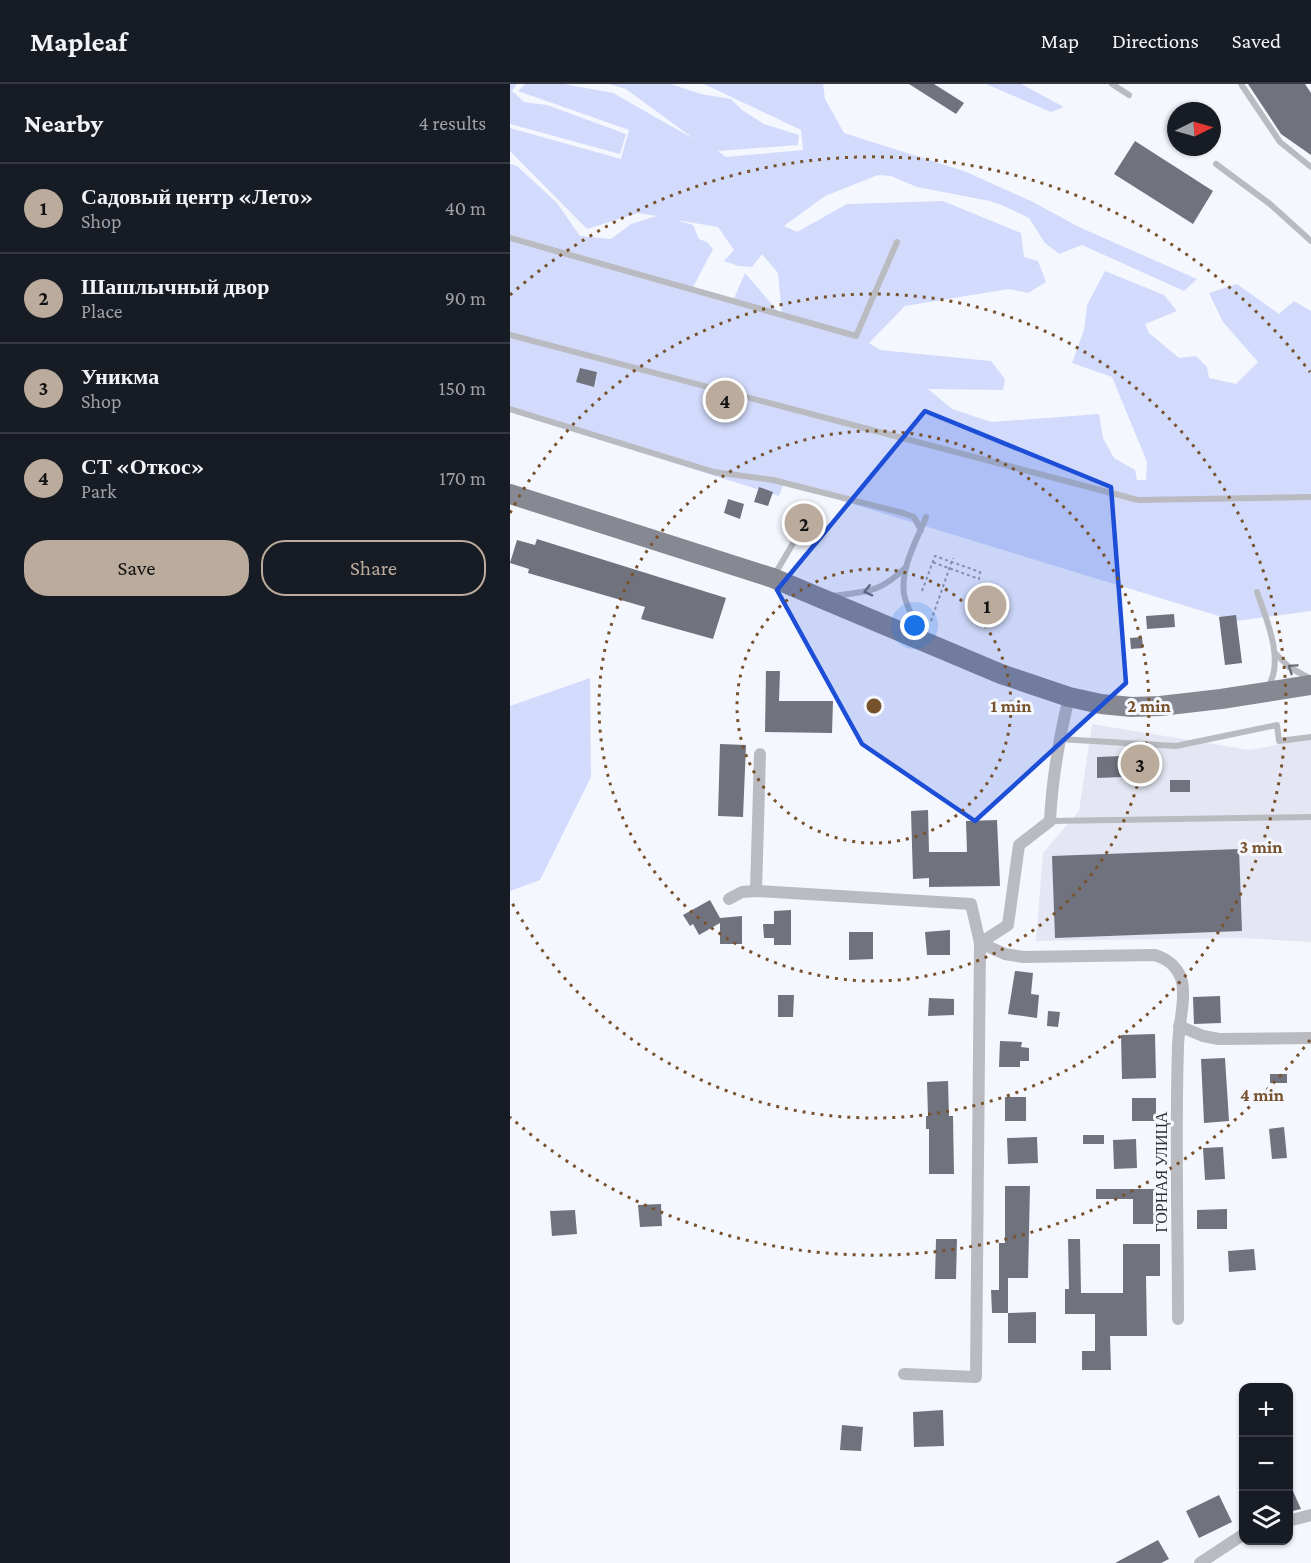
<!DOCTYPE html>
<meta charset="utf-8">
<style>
:root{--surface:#171b24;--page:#242831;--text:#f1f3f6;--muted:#9ea1a6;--line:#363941;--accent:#baab9c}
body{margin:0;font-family:"Crimson Pro",serif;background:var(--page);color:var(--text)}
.controls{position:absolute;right:18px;bottom:18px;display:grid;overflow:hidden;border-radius:12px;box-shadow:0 2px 4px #0004}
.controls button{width:54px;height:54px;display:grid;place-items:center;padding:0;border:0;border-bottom:2px solid var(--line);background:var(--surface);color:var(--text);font:30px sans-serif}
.compass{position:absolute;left:657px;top:18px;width:54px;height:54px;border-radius:50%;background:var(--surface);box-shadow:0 2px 4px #0004;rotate:85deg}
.you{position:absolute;left:405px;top:542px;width:21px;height:21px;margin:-15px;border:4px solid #fff;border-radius:50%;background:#1a73e8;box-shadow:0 0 0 9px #1a73e833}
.badge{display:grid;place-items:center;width:39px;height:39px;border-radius:50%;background:var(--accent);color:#111;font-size:20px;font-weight:700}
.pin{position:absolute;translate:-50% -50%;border:3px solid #fff;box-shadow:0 2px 6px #0006}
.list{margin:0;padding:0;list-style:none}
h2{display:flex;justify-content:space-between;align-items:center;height:78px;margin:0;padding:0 24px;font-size:26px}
h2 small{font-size:20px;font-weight:400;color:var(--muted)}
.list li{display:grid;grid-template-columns:39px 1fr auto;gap:18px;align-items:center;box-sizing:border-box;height:90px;padding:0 24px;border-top:2px solid var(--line)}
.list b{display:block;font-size:22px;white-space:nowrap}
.list p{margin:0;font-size:20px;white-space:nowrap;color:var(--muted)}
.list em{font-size:20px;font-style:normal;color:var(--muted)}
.actions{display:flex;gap:12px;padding:18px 24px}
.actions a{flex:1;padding:14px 0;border:2px solid var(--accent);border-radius:24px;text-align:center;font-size:21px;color:var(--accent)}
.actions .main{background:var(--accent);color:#111}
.icon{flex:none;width:33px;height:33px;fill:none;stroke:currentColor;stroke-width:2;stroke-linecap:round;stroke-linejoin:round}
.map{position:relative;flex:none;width:801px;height:1479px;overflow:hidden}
header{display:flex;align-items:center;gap:36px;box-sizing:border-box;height:84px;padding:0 30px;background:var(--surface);border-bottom:2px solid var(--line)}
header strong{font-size:28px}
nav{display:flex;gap:33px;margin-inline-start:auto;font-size:21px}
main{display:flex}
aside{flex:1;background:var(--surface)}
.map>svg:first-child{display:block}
.built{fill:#e4e7f3}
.green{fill:#d3dbfd;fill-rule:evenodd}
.building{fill:#70737e}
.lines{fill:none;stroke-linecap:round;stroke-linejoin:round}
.path{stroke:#9d9ea5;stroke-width:2;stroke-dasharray:3 3;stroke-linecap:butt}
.service{stroke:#babbc0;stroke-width:6}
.minor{stroke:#babbc0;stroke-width:12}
.primary{stroke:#868892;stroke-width:20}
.oneway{stroke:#6c6d72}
.marked{fill:#1d4ed8;fill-opacity:0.2;stroke:#1d4ed8;stroke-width:4.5;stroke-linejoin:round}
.ring{fill:none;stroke:#77522d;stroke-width:3;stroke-dasharray:3 6}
.labels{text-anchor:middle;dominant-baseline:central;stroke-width:6;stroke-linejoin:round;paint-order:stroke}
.street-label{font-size:16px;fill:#2c2d32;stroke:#f5f7ff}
.centre{fill:#77522d;stroke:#f5f7ff;stroke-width:3}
.ring-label{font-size:18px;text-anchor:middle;font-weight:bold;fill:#77522d;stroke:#f5f7ff;stroke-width:6;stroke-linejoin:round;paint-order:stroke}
</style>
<header>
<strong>Mapleaf</strong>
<nav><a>Map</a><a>Directions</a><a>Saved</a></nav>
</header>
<main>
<aside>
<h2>Nearby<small>4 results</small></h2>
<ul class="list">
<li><span class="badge">1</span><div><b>Садовый центр «Лето»</b><p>Shop</p></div><em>40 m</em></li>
<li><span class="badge">2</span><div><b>Шашлычный двор</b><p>Place</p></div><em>90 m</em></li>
<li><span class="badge">3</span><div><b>Уникма</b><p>Shop</p></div><em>150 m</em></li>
<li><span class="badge">4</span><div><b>СТ «Откос»</b><p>Park</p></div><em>170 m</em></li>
</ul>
<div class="actions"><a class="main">Save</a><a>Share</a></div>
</aside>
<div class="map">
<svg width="801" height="1479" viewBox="0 0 801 1479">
<rect width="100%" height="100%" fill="#f5f7ff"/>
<path class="built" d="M582 640 740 666 801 654V858L728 854 526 857 533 769 569 727Z"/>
<g class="green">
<path d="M0 0H7L2 7 14 18 37 21 116 50 110 70 0 40Z"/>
<path d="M15 0H54L103 9 184 55 116 5 99 0H161L191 10 221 15 232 26 254 40 289 51 288 61 208 67 216 73 293 66 291 46 194 0H313L315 15 334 49 454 87 523 118 569 143 687 195 674 207 572 161 549 170 535 159 519 134 494 122 480 117 407 103 381 92 368 91 315 112 274 142 287 148 337 120 433 117 511 149 514 173 528 177 536 198 518 209 499 205 395 222 359 259 370 266 481 277 495 295 493 306 418 305 442 325 481 338 589 330 593 354 604 374 625 386 627 396H636L637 378 602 293 562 279 574 246 577 221 595 187 654 211 667 227 635 240 639 249 669 274 686 272 697 283 699 294 726 300 748 278 713 238 699 209 727 200 769 230 784 217 801 227V527L725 537 274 399 269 412 0 328V80L7 82 47 119 70 152 101 155 121 140 146 132 128 129 77 145 0 67V44L111 75 119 46 8 7ZM166 136 208 143 224 166 214 177 228 182 242 183 252 170 268 189 272 232 235 189 222 219 181 207 203 165 197 158 189 155 183 141Z"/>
<path d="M476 0H511L554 23 541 28Z"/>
<path d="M80 594 81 693 30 796 0 807V622Z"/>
</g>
<g class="building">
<path d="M399 0H424L454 19 446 30Z"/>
<path d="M738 0H795L801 9V71L771 50Z"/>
<path d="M625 57 703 107 683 140 604 90Z"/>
<path d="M70 284 87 288 84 303 66 298Z"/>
<path d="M249 403 263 408 258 422 244 418Z"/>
<path d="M218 415 234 420 230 435 214 429Z"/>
<path d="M285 427 308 434 303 451 280 444Z"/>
<path d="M27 455 216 514 203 555 131 535 135 523 18 489 19 485 0 479 7 456 25 461Z"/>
<path d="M664 530 665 543 637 545 636 532Z"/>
<path d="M726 531 732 579 715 581 709 533Z"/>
<path d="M632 553 633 564 621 565 620 554Z"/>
<path d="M256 587H270L269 617H323L322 649 255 648Z"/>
<path d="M210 660 236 661 233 733 208 732Z"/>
<path d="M612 672V693L587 694V673Z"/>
<rect x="660" y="696" width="20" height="12"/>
<path d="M418 726 419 768H457L456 737 487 736 490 802 419 803V794L403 795 401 727Z"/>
<path d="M729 765 732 847 545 854 542 772Z"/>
<path d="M200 816 210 834 232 832V860H210V839L189 851 183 840 180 842 173 831Z"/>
<path d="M281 826V861H264V854H254L253 840H264V827Z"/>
<path d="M440 846V871H417L415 848Z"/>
<path d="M339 848H363V875L339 876Z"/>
<path d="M505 887 523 889 521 910 529 911 527 934 498 930Z"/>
<path d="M268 911H284L283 933H268Z"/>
<path d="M710 912 711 939 684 940 683 913Z"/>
<path d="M419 914 444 915V931L418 932Z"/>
<path d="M538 927 550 928 548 943 537 942Z"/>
<path d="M645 950 646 994 612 995 611 951Z"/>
<path d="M490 957 512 958 511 963 519 964V977H510V983H489Z"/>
<path d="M715 974 719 1037 694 1039 691 975Z"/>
<rect x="760" y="990" width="17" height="9"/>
<path d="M438 997 439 1032H443L444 1090H419V1045H416V1032H418L417 998Z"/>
<rect x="495" y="1013" width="21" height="24"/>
<rect x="622" y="1014" width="24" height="23"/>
<path d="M774 1043 777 1074 762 1075 759 1045Z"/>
<rect x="573" y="1051" width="21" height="9"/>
<path d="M527 1053 528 1079 498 1080 497 1054Z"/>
<path d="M626 1055 627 1084 604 1085 603 1056Z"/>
<path d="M713 1063 715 1095 695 1096 693 1064Z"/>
<path d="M495 1102H520L518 1194H498V1229H482L481 1206H489V1159H495Z"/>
<path d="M586 1105H649V1140H623V1115H586Z"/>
<path d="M151 1120 152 1142 130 1143 128 1121Z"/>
<path d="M717 1125V1145H687V1126Z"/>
<path d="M65 1126 67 1150 42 1152 40 1127Z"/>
<path d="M426 1155H447L446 1195H425Z"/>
<path d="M558 1155H570L571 1209H613V1160H650V1192H636L637 1252H600L601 1286H572V1267H585V1230H555V1205H559Z"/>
<path d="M744 1165 746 1186 719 1188 718 1167Z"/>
<path d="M526 1228V1259H498V1229Z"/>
<path d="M433 1326 434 1362 404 1363 403 1328Z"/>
<path d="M332 1341 353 1343 351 1367 330 1366Z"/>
<path d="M778 1396 791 1425 778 1428Z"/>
<path d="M709 1411 722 1438 689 1454 676 1427Z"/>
<path d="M648 1456 659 1475 651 1479H605Z"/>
</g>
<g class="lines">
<g class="path">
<path d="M412 507 425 472 470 488 469 495 422 478"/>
<path d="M421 537 443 474"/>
</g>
<g class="service">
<path d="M602 0 619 11"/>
<path d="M731 0 770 58 801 83"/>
<path d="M706 80 760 120 801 157"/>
<path d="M0 154 346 252 387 158"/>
<path d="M0 251 628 416 801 413"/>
<path d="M0 325 204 388 263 396 393 429 404 433 411 446"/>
<path d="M265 490 285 456"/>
<path d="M747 508C756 534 775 578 758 602"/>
<path d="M321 512C356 508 370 509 396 483"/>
<path d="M411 550C405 538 397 525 394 510 390 484 407 456 416 433"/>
<path d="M766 570 779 583 801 595"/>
<path d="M549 655 666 662 767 641 769 657 801 653"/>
<path d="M540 737 801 733"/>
</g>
<g class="minor">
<path d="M246 807 250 670"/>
<path d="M219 815 232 808 246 807 461 820 470 859 466 1293 394 1290"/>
<path d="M470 859 495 870 513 873 645 871C657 875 666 881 671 894 677 912 668 943 668 963 665 1053 668 1144 668 1235"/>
<path d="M470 859 498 841 509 761 540 737C542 694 549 655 559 613"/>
<path d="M669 942 693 952 709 955 801 954"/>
<path d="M778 1437 801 1431"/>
<path d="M690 1479 734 1450"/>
</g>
<path class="primary" d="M0 410 263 494 491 590 559 613 591 620 622 623 650 622 711 615 801 601"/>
</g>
<defs><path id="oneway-chevron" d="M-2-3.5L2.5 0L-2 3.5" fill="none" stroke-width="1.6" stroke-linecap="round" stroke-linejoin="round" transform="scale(1.5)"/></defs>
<g class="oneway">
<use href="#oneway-chevron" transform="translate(358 507) rotate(166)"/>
<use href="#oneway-chevron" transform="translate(782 584) rotate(-146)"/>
</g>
<path class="marked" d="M415 327 601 403 616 599 465 737 352 660 267 506Z"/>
<g class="ring">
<circle cx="364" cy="622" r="137"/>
<circle cx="364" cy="622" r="275"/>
<path d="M0 429A412 412 0 1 1 0 815"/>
<path d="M800 956A549 549 0 0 1 0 1033M0 211A549 549 0 0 1 800 288"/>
</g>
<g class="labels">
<g class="street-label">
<text transform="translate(651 1088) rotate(-90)">ГОРНАЯ УЛИЦА</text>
</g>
</g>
<circle cx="364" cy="622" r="9" class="centre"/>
<g class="ring-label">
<text x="501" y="628">1 min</text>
<text x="639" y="628">2 min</text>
<text x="751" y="769">3 min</text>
<text x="752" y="1017">4 min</text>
</g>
</svg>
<div class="controls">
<button>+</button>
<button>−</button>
<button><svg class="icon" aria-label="layers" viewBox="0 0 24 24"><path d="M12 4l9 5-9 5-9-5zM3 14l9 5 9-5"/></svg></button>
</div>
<svg class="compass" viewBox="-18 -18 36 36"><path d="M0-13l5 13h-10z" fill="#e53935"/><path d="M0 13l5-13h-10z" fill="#9ea1a6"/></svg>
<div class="you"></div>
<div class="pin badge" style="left:477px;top:521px">1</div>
<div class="pin badge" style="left:294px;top:439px">2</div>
<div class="pin badge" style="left:630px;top:680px">3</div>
<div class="pin badge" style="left:215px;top:316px">4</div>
</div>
</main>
